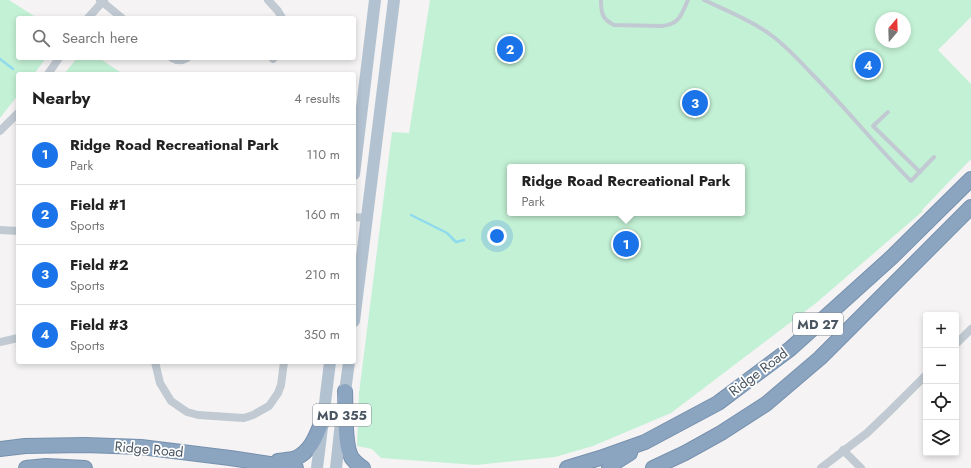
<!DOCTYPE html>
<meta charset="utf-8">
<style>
:root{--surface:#fff;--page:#f2f2f2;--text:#222;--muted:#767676;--line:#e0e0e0;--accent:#1a73e8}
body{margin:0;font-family:Jost,sans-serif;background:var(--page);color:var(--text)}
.controls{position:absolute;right:12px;bottom:12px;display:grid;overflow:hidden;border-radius:4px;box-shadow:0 2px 6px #0003}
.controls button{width:36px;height:36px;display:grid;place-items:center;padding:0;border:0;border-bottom:1px solid var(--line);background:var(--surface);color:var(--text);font:20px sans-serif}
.compass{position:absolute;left:875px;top:12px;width:36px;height:36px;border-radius:50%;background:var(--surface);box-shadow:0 2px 6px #0003;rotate:19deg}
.you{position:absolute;left:497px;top:236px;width:14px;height:14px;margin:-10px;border:3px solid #fff;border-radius:50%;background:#1a73e8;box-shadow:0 0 0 6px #1a73e833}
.badge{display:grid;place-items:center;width:26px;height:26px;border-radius:50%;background:var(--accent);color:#fff;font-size:13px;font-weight:700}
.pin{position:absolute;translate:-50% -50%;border:2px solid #fff;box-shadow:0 1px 4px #0006}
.popup{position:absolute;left:507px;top:164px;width:238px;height:52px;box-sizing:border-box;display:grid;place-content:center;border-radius:4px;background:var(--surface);filter:drop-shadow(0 1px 3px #0005);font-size:13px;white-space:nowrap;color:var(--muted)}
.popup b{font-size:15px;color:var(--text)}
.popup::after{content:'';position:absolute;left:50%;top:100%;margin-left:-8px;border:8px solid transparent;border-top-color:var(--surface)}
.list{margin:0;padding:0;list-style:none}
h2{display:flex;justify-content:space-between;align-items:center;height:52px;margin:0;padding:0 16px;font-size:17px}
h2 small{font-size:13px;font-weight:400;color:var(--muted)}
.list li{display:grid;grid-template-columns:26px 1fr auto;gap:12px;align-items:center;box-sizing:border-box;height:60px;padding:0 16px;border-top:1px solid var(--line)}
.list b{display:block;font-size:15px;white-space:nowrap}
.list p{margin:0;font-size:13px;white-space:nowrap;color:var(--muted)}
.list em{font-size:13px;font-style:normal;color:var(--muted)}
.icon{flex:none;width:22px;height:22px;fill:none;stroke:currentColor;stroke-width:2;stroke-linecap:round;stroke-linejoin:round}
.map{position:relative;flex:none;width:971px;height:468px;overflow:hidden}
.search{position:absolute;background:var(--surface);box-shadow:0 2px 6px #0003;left:16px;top:16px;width:340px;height:44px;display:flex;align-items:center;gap:10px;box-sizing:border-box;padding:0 14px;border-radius:4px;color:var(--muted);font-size:15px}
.panel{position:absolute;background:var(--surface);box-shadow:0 2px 6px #0003;left:16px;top:72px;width:340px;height:292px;border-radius:4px}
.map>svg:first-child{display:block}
.green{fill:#c3f1d5;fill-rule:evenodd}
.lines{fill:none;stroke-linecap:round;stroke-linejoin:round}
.stream{stroke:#90daee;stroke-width:2.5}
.highway-casing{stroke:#7690ad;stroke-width:16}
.lane{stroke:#c1cad2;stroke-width:4}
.street{stroke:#c1cad2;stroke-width:8}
.primary{stroke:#b3c2d1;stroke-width:12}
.highway{stroke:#8ba5c1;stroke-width:14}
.labels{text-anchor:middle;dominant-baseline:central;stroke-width:3.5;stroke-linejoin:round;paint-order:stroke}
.shield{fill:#fff;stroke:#808990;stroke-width:1}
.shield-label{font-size:13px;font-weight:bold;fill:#4a5661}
.street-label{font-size:14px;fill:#4a5661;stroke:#fff}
</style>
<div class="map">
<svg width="971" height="468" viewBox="0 0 971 468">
<rect width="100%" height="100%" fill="#f5f3f3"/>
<g class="green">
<path d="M0 0H9L37 18H18V58H46L34 74H18V95L0 118Z"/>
<path d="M430 0H971V17L938 50 971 84V159L922 210 923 211 816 303 671 413 593 446 555 457 476 465 381 458 372 449 357 446 359 393 392 132 409 133ZM881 18H905V42H881ZM510 167H742V213H510Z"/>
<path d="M77 58H99L123 74H64Z"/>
</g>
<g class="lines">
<g class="stream">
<path d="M0 59 13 69"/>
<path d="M411 215 447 233 456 242 464 240"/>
</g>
<defs>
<g id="highway">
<path d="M345 391C346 408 344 439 350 454 352 461 358 464 363 468"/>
<path d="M0 449 25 446 85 445 141 447 230 458 296 468"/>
<path d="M278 461C284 460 291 460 296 458 312 451 317 433 323 419"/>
<path d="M26 468 46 466 85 468"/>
<path d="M567 468 600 458 645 442 718 403 790 349 892 257 971 179"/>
<path d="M609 468 611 465 630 453"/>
<path d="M653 468 685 453 721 433 766 404 820 358 971 207"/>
</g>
</defs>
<use href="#highway" class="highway-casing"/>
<g class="lane">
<path d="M601 0C601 13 602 19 614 25L662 26C680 24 681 15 688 0"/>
<path d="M704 0C725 10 753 21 771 35 786 46 799 60 811 73 846 108 876 146 911 181L934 157"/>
<path d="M888 112 873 126 920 172"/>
</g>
<g class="street">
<path d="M100 0 122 18"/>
<path d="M268 0 278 11 282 18"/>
<path d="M88 18 104 0"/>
<path d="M172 58C177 61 182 61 187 58"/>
<path d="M273 59 274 58"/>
<path d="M48 74 59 58"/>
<path d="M0 131 18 113"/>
<path d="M354 217 367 218"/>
<path d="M0 230 18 231"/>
<path d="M0 342 18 338"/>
<path d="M956 344 971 329"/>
<path d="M155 362 160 383 171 401 187 412 198 415 244 418 253 415 269 406 278 393 281 385 284 362"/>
<path d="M843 450 861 468"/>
<path d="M821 468 867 433 891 410 926 375"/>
</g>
<g class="primary">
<path d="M354 174 375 0"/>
<path d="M354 321 394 0"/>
<path d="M344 399 349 362"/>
<path d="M317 468 330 362"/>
<path d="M336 468 341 422"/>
</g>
<use href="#highway" class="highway"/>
</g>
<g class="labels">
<g class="shield">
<rect x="793" y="313" width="50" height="22" rx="3"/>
<rect x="313" y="404" width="58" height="22" rx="3"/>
</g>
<g class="shield-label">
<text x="818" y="324">MD 27</text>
<text x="342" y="415">MD 355</text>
</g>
<g class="street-label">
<text transform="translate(758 372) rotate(-37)">Ridge Road</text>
<text transform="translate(149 449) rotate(5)">Ridge Road</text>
</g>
</g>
</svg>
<div class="controls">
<button>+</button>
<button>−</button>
<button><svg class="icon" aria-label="locate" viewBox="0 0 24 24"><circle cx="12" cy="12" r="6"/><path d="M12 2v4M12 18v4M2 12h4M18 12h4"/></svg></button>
<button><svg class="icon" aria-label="layers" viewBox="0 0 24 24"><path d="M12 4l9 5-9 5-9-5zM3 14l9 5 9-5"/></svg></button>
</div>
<svg class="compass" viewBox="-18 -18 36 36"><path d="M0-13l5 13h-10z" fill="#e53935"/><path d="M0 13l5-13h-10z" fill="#767676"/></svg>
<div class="you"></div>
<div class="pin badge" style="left:626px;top:244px">1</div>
<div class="popup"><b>Ridge Road Recreational Park</b>Park</div>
<div class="pin badge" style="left:510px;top:49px">2</div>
<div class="pin badge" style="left:695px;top:103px">3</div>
<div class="pin badge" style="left:868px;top:65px">4</div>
<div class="search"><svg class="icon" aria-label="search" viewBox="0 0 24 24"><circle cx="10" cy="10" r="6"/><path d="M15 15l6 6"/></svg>Search here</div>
<section class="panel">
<h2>Nearby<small>4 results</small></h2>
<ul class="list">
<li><span class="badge">1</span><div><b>Ridge Road Recreational Park</b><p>Park</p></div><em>110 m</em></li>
<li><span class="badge">2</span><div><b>Field #1</b><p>Sports</p></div><em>160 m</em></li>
<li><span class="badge">3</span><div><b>Field #2</b><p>Sports</p></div><em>210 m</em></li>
<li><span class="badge">4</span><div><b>Field #3</b><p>Sports</p></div><em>350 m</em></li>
</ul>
</section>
</div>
